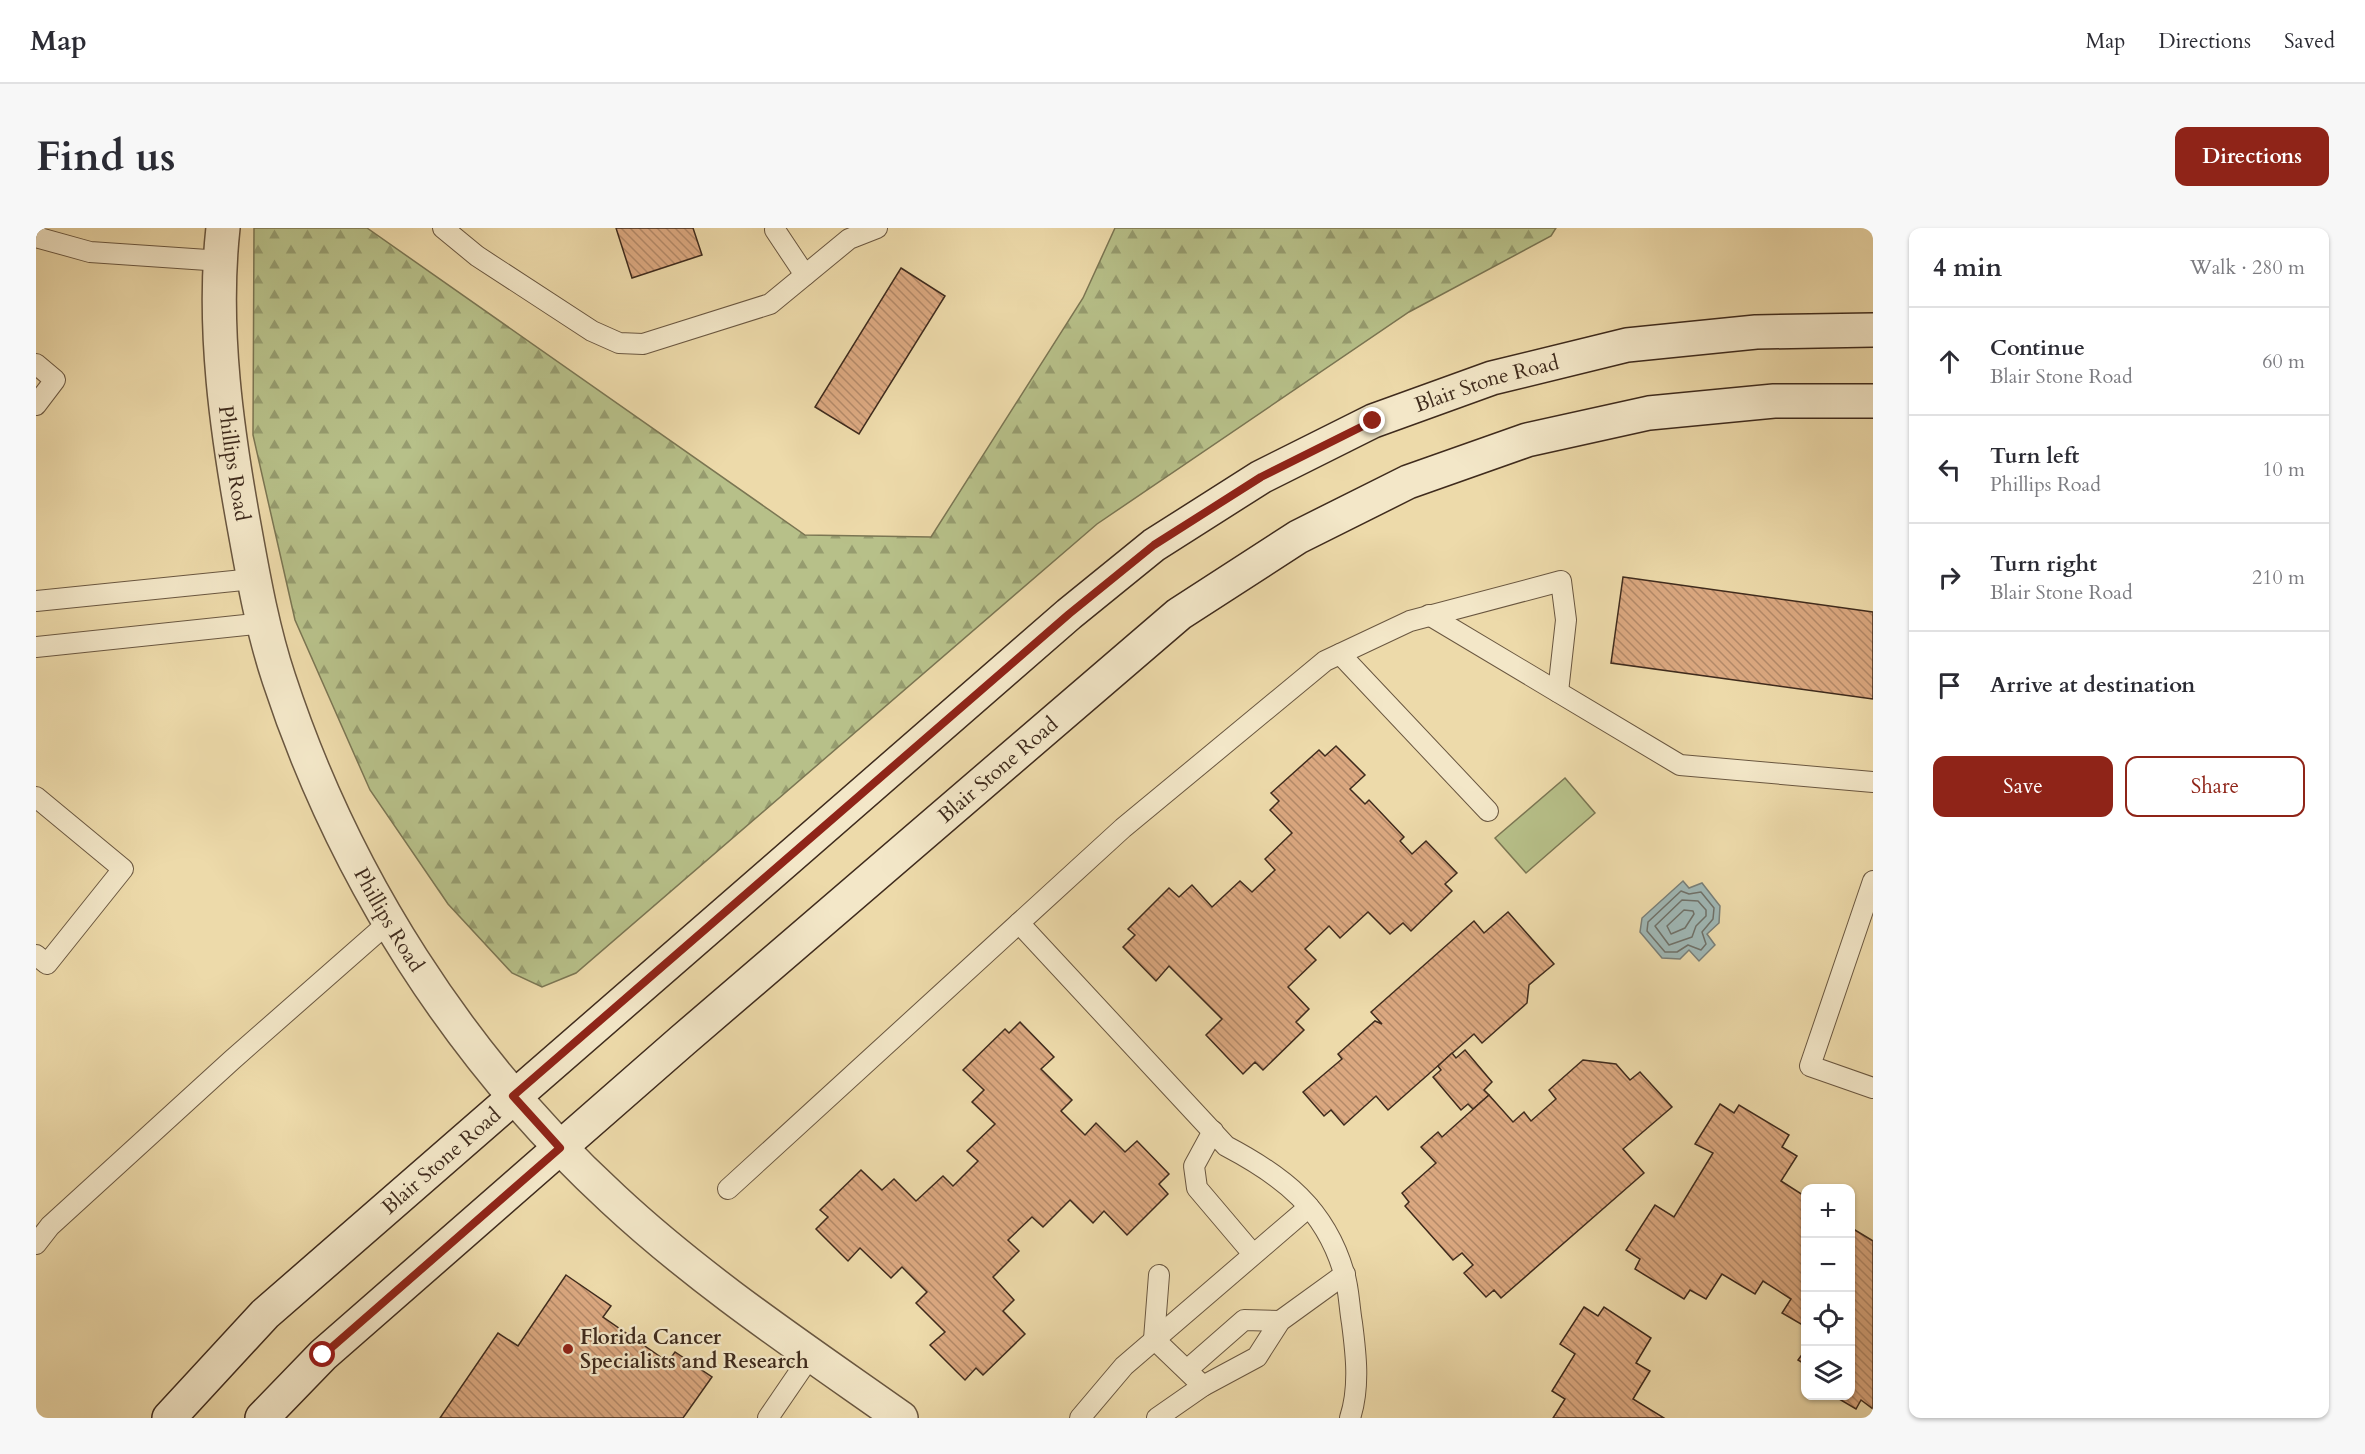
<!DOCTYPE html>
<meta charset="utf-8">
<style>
:root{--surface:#fff;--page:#f7f7f7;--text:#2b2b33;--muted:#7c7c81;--line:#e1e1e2;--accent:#8f2418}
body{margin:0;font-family:Cardo,serif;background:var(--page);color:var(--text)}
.controls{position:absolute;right:18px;bottom:18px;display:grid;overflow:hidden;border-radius:12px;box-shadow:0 2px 4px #0004}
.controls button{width:54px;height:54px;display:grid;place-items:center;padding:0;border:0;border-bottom:2px solid var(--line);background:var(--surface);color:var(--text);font:30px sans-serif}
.stop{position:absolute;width:18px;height:18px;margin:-14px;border:4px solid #8f2418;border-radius:50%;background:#fff}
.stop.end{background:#8f2418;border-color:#fff;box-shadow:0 2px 6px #0008}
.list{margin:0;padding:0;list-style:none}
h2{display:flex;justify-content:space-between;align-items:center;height:78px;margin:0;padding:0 24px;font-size:26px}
h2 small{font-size:20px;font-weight:400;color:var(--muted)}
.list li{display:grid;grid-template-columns:39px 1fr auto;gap:18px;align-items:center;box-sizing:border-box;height:108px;padding:0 24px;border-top:2px solid var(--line)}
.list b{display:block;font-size:22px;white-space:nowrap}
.list p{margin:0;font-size:20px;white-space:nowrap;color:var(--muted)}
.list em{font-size:20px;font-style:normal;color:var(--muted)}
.actions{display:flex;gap:12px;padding:18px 24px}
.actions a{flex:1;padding:14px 0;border:2px solid var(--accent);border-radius:12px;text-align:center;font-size:21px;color:var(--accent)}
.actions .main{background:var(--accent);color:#fff}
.icon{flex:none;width:33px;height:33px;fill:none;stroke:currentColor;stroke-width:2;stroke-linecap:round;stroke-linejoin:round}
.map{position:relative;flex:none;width:1837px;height:1190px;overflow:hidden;border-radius:12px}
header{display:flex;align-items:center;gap:36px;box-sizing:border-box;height:84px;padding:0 30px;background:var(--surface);border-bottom:2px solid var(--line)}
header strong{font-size:28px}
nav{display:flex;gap:33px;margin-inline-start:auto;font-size:21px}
.intro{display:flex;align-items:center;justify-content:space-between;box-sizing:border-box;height:144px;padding:0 36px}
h1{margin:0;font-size:42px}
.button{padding:15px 27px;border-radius:12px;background:var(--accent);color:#fff;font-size:21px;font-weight:700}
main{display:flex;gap:36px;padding:0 36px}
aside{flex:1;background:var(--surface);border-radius:12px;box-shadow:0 2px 4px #0004}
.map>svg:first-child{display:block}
.forest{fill:url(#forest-firs);stroke:#7b7653;stroke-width:1.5}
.pitch{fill:#b7c089;stroke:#7b7653;stroke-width:1.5}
.water{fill:#9fb7b5;stroke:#797f78;stroke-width:1.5}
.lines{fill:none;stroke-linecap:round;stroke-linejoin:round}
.shore{stroke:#6f7169;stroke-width:1.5}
.building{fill:url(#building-back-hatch);stroke:#3f2b1d;stroke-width:1.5}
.service-casing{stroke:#6a5740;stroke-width:22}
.tertiary-casing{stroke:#6a5740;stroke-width:36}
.secondary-casing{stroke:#3f2b1d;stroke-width:36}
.service{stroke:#f3e7c8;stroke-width:20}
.tertiary{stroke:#f3e7c8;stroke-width:33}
.secondary{stroke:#f3e7c8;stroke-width:33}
.route{stroke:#8f2418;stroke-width:8}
.poi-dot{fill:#8f2418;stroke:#f3e7c8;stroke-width:2}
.labels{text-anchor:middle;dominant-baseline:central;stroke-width:4.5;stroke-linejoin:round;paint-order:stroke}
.street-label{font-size:21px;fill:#3f2b1d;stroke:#f3e7c8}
.poi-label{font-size:21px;font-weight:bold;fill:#3f2b1d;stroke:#f3e7c8;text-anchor:start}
</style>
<header>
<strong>Map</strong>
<nav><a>Map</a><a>Directions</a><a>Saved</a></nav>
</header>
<div class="intro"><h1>Find us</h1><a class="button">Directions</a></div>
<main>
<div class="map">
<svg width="1837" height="1190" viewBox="0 0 1837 1190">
<defs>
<pattern id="forest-firs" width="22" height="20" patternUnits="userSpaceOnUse" patternTransform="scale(1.5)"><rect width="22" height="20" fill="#b7c089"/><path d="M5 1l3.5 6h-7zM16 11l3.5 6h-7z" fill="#969c6f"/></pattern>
<pattern id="building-back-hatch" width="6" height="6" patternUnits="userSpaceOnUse" patternTransform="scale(1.5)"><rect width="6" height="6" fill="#dba880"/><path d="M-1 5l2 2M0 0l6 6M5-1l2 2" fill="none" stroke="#b38968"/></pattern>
</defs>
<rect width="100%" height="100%" fill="#eddaaa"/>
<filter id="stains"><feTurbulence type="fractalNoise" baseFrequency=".00333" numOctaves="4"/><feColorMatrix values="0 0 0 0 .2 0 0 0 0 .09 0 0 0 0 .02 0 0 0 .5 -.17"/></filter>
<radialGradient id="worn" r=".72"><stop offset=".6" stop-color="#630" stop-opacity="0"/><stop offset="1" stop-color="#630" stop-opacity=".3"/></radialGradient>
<path class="forest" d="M218 0H331L769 307 895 309 1047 70 1079 0H1520L1515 8 1373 84 1061 296 540 745 506 759 476 745 412 676 334 562 259 392 217 207Z"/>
<path class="pitch" d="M1529 550 1559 585 1490 645 1459 610Z"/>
<path class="water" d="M1647 653 1653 660 1666 655 1684 678 1683 695 1671 706 1679 717 1663 733 1653 722 1644 731 1626 730 1604 704 1606 690Z"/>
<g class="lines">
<g class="shore">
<path d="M1645 663 1653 666 1665 664 1678 680 1677 691 1666 704 1670 716 1665 722 1652 717 1641 724H1629L1611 703 1612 694Z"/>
<path d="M1646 672 1662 673 1670 682V688L1660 698 1656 709 1633 717 1619 698Z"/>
<path d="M1648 682 1657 683 1658 686 1649 700 1635 706 1631 698Z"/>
</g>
</g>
<g class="building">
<path d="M580 0H657L666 27 596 50Z"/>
<path d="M865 40 909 68 823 206 779 179Z"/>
<path d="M1587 349 1837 384V471L1575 435Z"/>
<path d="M1300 518 1329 547 1314 561 1329 576 1333 572 1368 609 1364 613 1376 626 1390 613 1421 645 1409 656 1416 663 1375 703 1367 695 1354 706 1332 684 1304 710 1293 698 1269 721 1280 732 1252 759 1273 781 1260 794 1268 802 1227 842 1219 834 1207 846 1170 807 1186 791 1133 738 1120 753 1087 719 1099 707 1092 701 1133 660 1143 669 1156 657 1176 679 1204 653 1216 664 1239 642 1229 631 1256 605 1234 582 1243 573 1235 565 1283 522 1289 528Z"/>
<path d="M1472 684 1518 736 1493 757 1491 775 1446 815 1438 806 1352 882 1340 868 1308 897 1295 882 1288 888 1267 864 1306 831 1302 826 1339 793 1346 796 1335 784 1438 693 1448 705Z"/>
<path d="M984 794 1018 829 1005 841 1036 872 1025 883 1049 907 1060 895 1089 924 1101 913 1133 946 1123 956 1132 966 1091 1007 1068 983 1057 995 1034 972 1007 999 996 989 972 1012 983 1023 957 1049 978 1072 967 1083 989 1106 947 1147 940 1140 929 1152 894 1117 909 1104 880 1075 891 1064 866 1039 855 1050 824 1020 812 1033 780 1001 792 989 784 982 825 942 846 962 858 951 880 973 907 948 917 958 942 933 931 923 959 896 936 874 948 862 927 842 969 801 973 805Z"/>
<path d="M1429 822 1456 854 1448 862 1453 867 1437 881 1432 876 1425 882 1397 849 1405 842 1402 838 1416 825 1420 830Z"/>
<path d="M1547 832 1580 836 1594 852 1604 844 1636 879 1587 921 1608 945 1465 1070 1458 1062 1450 1069 1428 1045 1437 1037 1426 1025 1417 1032 1369 978 1373 974 1366 965 1400 935 1385 919 1402 904 1406 909 1453 867 1477 894 1488 884 1495 893 1520 871 1513 862Z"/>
<path d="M1684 876 1698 885 1703 877 1753 907 1746 919 1761 928 1745 953 1770 969V1099L1746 1085 1755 1071 1727 1053 1719 1066 1686 1046 1670 1071 1654 1062 1648 1071 1599 1041 1604 1031 1590 1022 1619 977 1638 989 1677 925 1659 916Z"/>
<path d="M1814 999 1837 1013V1181L1825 1172 1820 1181 1798 1168H1814Z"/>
<path d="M530 1047 575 1078 567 1089 632 1134 639 1124 676 1149 647 1190H404L462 1105 482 1118Z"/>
<path d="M1548 1079 1562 1088 1568 1079 1615 1110 1600 1135 1614 1143 1597 1171 1628 1190H1517L1529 1171 1516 1163 1539 1126 1524 1116Z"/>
<path d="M1770 1121V1137L1762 1132Z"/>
</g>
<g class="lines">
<defs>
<g id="service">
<path d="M407 0 441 28 556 103 583 115 607 116 734 76 813 11 841 0"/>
<path d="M739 2 769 47"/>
<path d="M0 9 54 24 186 33"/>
<path d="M0 136 19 152 0 177"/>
<path d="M0 373 217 351"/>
<path d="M1393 387 1644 537 1837 554"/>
<path d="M0 419 228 395"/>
<path d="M1304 426 1452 583"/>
<path d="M0 569 87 641 11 736 0 727"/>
<path d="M1837 653 1774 838 1837 860"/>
<path d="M983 695 1190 918C1247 948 1289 980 1308 1045 1313 1060 1313 1078 1316 1095 1320 1126 1324 1159 1314 1190"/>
<path d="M1177 903 1158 938 1161 960 1217 1026"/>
<path d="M692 961 1087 600 1289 433 1374 393 1525 353 1530 392 1522 464"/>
<path d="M0 1016 14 998 196 832 353 694"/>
<path d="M1123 1047 1118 1111 1167 1158"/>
<path d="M1152 1141 1208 1092 1244 1093"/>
<path d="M732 1190 775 1127"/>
<path d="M1044 1190 1088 1138 1273 979"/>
<path d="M1121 1190 1167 1158 1221 1129 1244 1093 1309 1046"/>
</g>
<g id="tertiary">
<path id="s1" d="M187 0C176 100 191 205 209 303 218 353 227 403 243 451 308 649 423 829 577 971 665 1053 766 1120 865 1190"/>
</g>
<g id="secondary">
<path id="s2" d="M133 1190 229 1086 1033 386 1118 317 1225 249 1337 193 1456 150 1591 117 1720 104 1837 102"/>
<path id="s3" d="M226 1190 287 1127 647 812 1143 386 1262 309 1372 254 1491 212 1613 185 1738 173H1837"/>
</g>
</defs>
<use href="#service" class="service-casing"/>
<use href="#tertiary" class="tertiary-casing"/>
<use href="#secondary" class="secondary-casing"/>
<use href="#service" class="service"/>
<use href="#tertiary" class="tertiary"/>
<use href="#secondary" class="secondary"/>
</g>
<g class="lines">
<path class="route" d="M287 1127 524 920 477 868 1033 386 1118 317 1225 249 1337 193"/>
</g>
<circle class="poi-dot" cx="532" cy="1121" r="6"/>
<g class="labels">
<g class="street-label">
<text stroke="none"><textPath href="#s2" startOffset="1689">Blair Stone Road</textPath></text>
<text stroke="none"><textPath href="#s1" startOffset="236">Phillips Road</textPath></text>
<text stroke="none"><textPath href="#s3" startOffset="981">Blair Stone Road</textPath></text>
<text stroke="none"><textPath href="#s1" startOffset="722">Phillips Road</textPath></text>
<text stroke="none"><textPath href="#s2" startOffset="375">Blair Stone Road</textPath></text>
</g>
<g class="poi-label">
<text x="544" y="1109">Florida Cancer<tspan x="544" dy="24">Specialists and Research</tspan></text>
</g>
</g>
<rect width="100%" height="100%" filter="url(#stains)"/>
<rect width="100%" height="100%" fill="url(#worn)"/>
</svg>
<div class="controls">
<button>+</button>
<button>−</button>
<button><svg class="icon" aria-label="locate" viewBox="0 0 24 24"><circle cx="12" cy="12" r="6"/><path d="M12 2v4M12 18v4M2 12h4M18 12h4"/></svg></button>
<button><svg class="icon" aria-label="layers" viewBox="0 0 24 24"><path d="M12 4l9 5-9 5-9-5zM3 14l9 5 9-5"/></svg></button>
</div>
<div class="stop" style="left:287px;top:1127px"></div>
<div class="stop end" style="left:1337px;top:193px"></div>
</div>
<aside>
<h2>4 min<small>Walk · 280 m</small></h2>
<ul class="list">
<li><svg class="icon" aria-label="ahead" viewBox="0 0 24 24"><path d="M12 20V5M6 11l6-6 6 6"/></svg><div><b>Continue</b><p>Blair Stone Road</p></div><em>60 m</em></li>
<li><svg class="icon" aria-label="left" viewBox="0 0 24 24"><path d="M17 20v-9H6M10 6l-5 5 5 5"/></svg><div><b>Turn left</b><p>Phillips Road</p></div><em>10 m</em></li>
<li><svg class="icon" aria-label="right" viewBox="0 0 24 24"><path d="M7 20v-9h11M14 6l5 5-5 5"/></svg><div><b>Turn right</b><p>Blair Stone Road</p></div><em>210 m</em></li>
<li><svg class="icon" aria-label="arrive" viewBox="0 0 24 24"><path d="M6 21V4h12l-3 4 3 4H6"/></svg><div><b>Arrive at destination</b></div></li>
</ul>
<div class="actions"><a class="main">Save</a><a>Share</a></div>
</aside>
</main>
